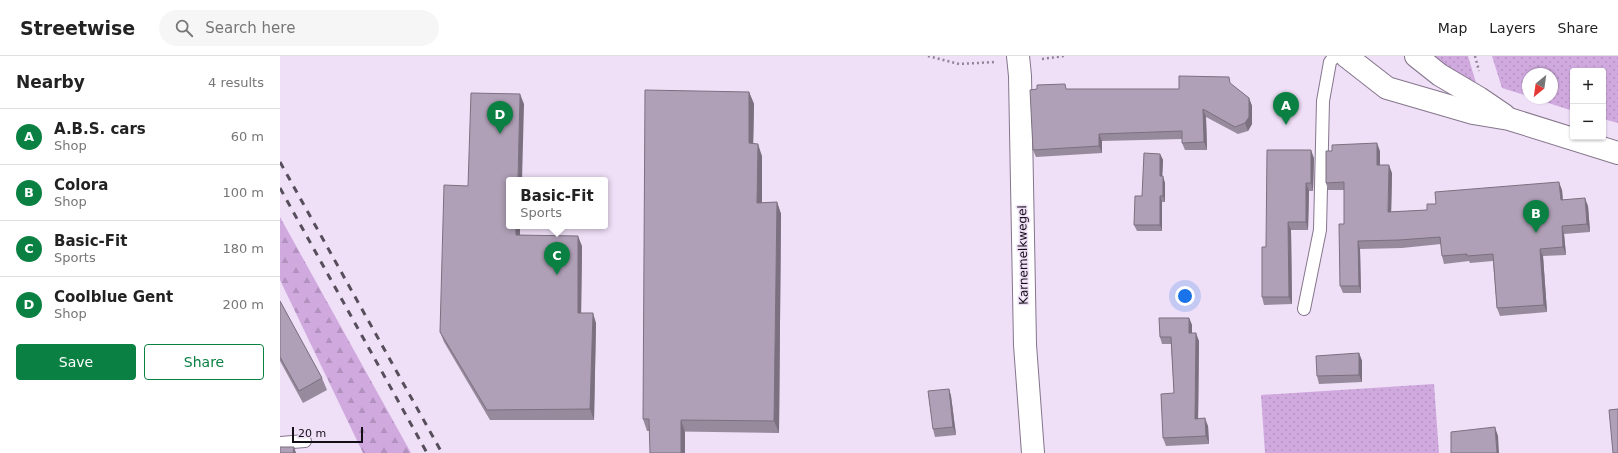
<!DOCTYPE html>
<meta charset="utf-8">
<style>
:root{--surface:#fff;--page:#f6f6f6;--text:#222;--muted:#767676;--line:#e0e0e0;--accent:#0b8043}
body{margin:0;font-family:"DejaVu Sans",sans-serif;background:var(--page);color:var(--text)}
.controls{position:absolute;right:12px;top:12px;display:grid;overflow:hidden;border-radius:4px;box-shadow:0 1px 3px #0004}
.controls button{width:36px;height:36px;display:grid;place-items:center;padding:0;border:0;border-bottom:1px solid var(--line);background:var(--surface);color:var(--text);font:20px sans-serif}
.compass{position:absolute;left:1242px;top:12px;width:36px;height:36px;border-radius:50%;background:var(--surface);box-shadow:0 1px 3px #0004;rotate:209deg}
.scale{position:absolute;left:12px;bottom:10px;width:71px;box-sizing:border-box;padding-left:4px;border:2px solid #140f17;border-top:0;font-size:11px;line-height:14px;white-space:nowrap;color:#140f17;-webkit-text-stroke:3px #efdff7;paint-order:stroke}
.you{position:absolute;left:905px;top:240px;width:14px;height:14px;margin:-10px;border:3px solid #fff;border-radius:50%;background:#1a73e8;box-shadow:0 0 0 6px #1a73e833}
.badge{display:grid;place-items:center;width:26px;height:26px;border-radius:50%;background:var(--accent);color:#fff;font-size:13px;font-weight:700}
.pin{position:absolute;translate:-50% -33px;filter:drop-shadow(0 1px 2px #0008)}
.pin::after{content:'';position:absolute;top:21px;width:14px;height:12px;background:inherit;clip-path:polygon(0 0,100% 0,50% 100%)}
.popup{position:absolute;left:226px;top:121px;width:102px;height:52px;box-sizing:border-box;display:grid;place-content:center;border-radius:4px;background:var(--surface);filter:drop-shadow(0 1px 3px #0005);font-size:13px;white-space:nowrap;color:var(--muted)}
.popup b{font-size:15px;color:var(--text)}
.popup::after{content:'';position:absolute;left:50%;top:100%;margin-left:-8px;border:8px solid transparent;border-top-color:var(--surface)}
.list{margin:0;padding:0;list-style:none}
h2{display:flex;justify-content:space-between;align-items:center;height:52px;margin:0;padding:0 16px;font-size:17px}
h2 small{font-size:13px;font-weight:400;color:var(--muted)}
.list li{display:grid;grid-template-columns:26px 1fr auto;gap:12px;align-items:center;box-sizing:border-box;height:56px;padding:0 16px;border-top:1px solid var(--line)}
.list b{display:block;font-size:15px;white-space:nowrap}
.list p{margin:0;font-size:13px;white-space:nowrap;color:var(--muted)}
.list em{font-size:13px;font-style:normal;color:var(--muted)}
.actions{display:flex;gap:8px;padding:12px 16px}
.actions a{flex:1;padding:9px 0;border:1px solid var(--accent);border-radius:4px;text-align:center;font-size:14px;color:var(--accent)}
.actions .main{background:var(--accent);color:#fff}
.icon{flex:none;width:22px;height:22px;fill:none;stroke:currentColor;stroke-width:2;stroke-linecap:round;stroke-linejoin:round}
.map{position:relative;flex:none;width:1338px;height:397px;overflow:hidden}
header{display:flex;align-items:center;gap:24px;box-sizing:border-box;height:56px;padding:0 20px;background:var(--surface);border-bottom:1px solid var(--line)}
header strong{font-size:19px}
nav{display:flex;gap:22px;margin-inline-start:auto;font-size:14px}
.search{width:280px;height:36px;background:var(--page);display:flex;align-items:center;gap:10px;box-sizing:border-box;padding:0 14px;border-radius:22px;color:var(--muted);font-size:15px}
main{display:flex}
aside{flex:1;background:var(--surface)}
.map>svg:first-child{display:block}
.grass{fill:url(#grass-dots)}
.forest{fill:url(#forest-firs)}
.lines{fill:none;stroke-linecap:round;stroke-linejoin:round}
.lane-casing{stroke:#85768c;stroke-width:14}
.street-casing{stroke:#85768c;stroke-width:24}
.secondary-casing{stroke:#85768c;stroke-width:24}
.path{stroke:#8f8495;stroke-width:2.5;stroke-dasharray:2 3;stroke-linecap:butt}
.lane{stroke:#fff;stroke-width:12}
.street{stroke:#fff;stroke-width:22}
.secondary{stroke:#fff;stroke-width:22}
.rail{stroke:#564e5b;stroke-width:3;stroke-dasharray:7 7;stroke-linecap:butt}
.wall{fill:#978a9d}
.shaded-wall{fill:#7b7080}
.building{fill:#b0a0b7;stroke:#7b7080}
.labels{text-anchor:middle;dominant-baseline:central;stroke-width:3;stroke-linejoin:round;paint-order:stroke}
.street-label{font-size:12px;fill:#140f17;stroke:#efdff7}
</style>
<header>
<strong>Streetwise</strong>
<div class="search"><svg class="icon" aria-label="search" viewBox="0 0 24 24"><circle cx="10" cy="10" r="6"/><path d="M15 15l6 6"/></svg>Search here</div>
<nav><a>Map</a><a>Layers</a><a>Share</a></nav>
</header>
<main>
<aside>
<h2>Nearby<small>4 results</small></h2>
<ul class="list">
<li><span class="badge">A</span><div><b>A.B.S. cars</b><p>Shop</p></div><em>60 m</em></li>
<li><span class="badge">B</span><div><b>Colora</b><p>Shop</p></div><em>100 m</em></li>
<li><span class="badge">C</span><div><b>Basic-Fit</b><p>Sports</p></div><em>180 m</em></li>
<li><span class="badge">D</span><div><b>Coolblue Gent</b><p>Shop</p></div><em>200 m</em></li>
</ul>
<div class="actions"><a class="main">Save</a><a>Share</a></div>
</aside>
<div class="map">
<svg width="1338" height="397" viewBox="0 0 1338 397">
<defs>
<pattern id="grass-dots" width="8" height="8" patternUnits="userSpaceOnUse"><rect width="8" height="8" fill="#d0aadf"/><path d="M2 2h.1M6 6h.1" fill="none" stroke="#b291bf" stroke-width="1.8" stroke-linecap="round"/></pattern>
<pattern id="forest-firs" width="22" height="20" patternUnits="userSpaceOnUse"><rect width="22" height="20" fill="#d0aadf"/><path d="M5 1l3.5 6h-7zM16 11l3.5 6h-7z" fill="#b291bf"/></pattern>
</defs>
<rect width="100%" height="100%" fill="#efdff7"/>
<g class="grass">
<path d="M1149 0H1188L1196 27Z"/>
<path d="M1212 0H1338V67L1323 63V15H1293V55L1253 42H1272V18H1248V40L1222 32Z"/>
<path d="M1154 328 1159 397H985L981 339Z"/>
</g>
<path class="forest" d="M0 161 131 397H83L0 224Z"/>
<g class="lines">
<defs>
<g id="lane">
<path d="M1024 253 1040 174 1043 45 1050 6 1055 0"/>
<path d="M0 387 25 385"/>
</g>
<path id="street" d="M738 0 740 20 745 289 753 397"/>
<g id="secondary">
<path d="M1066 0 1107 32 1193 57 1229 63 1338 97"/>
<path d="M1136 0 1160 19 1199 42 1224 59"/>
</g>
</defs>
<use href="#lane" class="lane-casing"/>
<use href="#street" class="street-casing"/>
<use href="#secondary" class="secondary-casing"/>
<g class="path">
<path d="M648 0 679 8 715 6"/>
<path d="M1195 0 1199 15"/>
<path d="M762 3 784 0"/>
</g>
<use href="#lane" class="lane"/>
<use href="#street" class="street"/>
<use href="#secondary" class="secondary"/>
<g class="rail">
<path d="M0 106 162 397"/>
<path d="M0 132 147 397"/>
</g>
</g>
<g class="wall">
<path d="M952 29 969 42 972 50V68L968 75 958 78 926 61 927 94H905L902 87V83L822 85V97L756 101 753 94 787 33H899Z"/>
<path d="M469 36 474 48 473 88 482 100V147L497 146 501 158 499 377 367 375 363 363Z"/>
<path d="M244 48 229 170H240V179L302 190 301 257 316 267 314 364H210L164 286 160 276 188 130Z"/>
<path d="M1100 95V109L1112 117 1111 156 1147 154 1282 134 1283 144 1308 150 1310 176 1284 178 1286 199 1263 200 1267 256 1220 260 1217 252 1213 205 1190 207 1189 205 1164 208 1162 200 1161 188 1122 192 1080 193 1081 237H1063L1060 230 1064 168V134H1048L1046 127Z"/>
<path d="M880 98 883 104 882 120 885 127V146H882V175H857L854 169 862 140Z"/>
<path d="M1034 102 1033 135H1029L1028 174H1011L1012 248 984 249 982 241 986 191Z"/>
<path d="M0 245 42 322 47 334 23 347 0 305Z"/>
<path d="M909 262 912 269V277L919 285 918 363 928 370 929 388 886 390 883 382 894 337 891 288H882L880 281Z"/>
<path d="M1079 297 1082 305V326L1039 328 1037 320Z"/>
<path d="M669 333 671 340 676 379 655 381 653 373Z"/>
</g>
<g class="shaded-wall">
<path d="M469 36 474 48 473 99 469 87Z"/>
<path d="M240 38 244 48 242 124H238Z"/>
<path d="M969 42 972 50V68L968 75 965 67Z"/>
<path d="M923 53 926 61 927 94 924 86Z"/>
<path d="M819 78 822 85V97L819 90Z"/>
<path d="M1097 87 1100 95V117L1097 109Z"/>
<path d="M478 88 482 100V159L477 147Z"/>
<path d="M1031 94 1034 102 1033 135 1031 127Z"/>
<path d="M880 98 883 104 882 127 880 120Z"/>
<path d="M1109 109 1112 117 1111 164 1108 156Z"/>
<path d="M883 120 885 127V146L883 140Z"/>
<path d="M1279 126 1282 134 1283 151 1281 144Z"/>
<path d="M1026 127 1029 135 1028 174 1026 166Z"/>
<path d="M880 140 882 146V175L880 169Z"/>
<path d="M1305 142 1308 150 1310 176 1307 168Z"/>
<path d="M497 146 501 158 499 377 494 365Z"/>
<path d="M1008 166 1011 174 1012 248 1009 241Z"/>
<path d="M236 170H240V189L236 179Z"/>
<path d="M1282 170 1284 178 1286 199 1283 191Z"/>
<path d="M298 180 302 190 301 267 298 257Z"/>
<path d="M1078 185 1080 193 1081 237 1079 230Z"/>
<path d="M1260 193 1263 200 1267 256 1264 249Z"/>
<path d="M313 257 316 267 314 364 310 353Z"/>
<path d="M909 262 912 269V285L909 277Z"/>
<path d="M916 277 919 285 918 370 915 363Z"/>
<path d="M1079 297 1082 305V326L1079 319Z"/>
<path d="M669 333 671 340 676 379 673 371Z"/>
<path d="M925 362 928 370 929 388 926 380Z"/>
<path d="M401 364 405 376V397H401Z"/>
<path d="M1215 371 1218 380 1219 397H1217Z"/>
<path d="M14 391 16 397H13Z"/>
</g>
<g class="building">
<path d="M899 20 949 21 950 27 969 42V61L965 67 955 71 923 53 924 86 902 87V75L819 78V90L753 94 750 34 757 33V29L785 28 786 33H899Z"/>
<path d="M365 34 469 36V87L478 88 477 147 497 146 494 365 401 364V397H370L369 363H363Z"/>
<path d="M191 37 240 38 238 124H229V170H236V179L298 180V257H313L310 353 207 354 160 276 164 129 188 130Z"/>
<path d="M1097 87V109H1109L1108 156 1147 154V148H1156L1155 136 1279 126 1281 144 1305 142 1307 168 1282 170 1283 191 1260 193 1264 249 1217 252 1213 198 1187 200V198L1162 200 1160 181 1119 184 1078 185 1079 230H1060L1059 168H1064V126L1046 127V95H1052V89Z"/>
<path d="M987 94H1031V127H1026V166H1008L1009 241H982V191H986Z"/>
<path d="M864 97 880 98V120H883V140H880V169H854L855 140H862Z"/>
<path d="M0 245 42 322 19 335 0 301Z"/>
<path d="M879 262H909V277H916L915 363 925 362 926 380 883 382 881 338 894 337 891 281H880Z"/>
<path d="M1079 297V319L1037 320 1036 300Z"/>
<path d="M669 333 673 371 653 373 648 335Z"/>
<path d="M1338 353V397H1333L1329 354Z"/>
<path d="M1215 371 1217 397H1171V376Z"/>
<path d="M0 391H14L13 397H0Z"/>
</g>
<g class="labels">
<g class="street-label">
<text transform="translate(743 199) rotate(-91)">Karnemelkwegel</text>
</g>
</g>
</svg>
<div class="controls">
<button>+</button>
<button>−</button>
</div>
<svg class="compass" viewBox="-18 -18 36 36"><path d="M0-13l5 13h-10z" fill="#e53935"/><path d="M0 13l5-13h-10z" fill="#767676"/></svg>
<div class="scale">20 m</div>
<div class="you"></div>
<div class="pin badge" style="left:1006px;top:69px">A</div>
<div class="pin badge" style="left:1256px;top:177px">B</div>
<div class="pin badge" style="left:277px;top:219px">C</div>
<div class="popup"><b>Basic-Fit</b>Sports</div>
<div class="pin badge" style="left:220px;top:78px">D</div>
</div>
</main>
